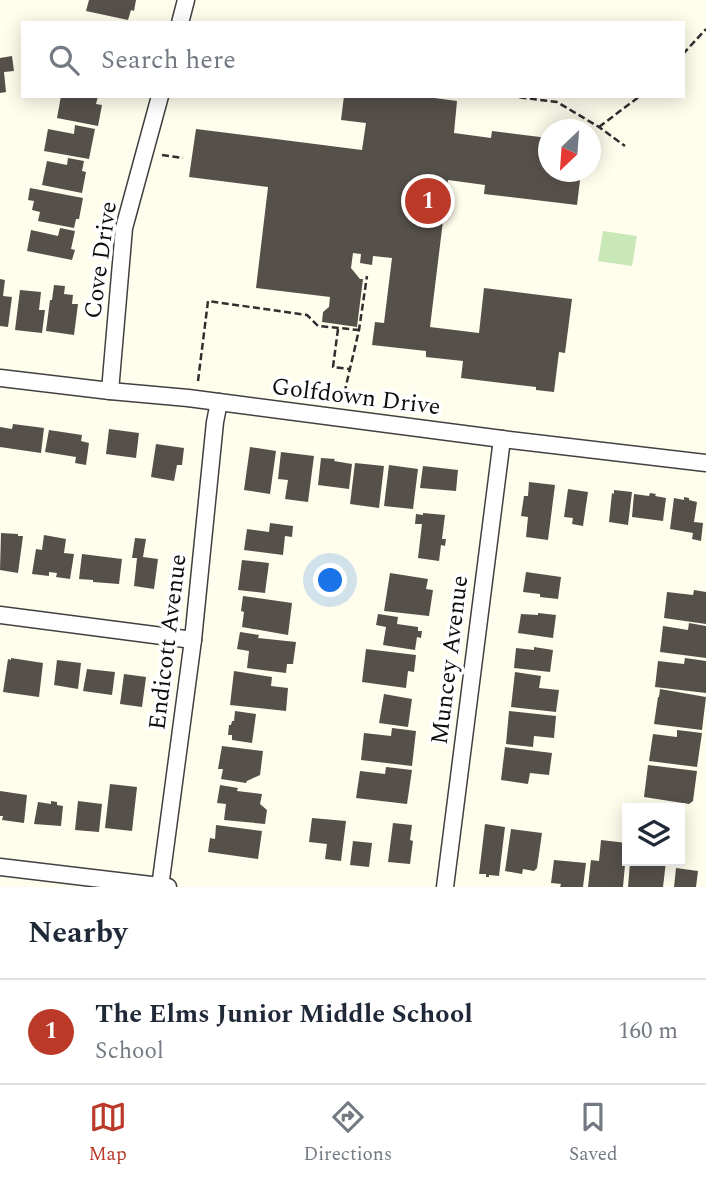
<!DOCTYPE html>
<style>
:root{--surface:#fff;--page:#f6f6f7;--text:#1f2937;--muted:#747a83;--line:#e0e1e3;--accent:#ba3928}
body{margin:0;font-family:Spectral,serif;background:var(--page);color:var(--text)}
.controls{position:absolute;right:21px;bottom:21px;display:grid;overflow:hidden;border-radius:0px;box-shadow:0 4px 18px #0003}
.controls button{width:63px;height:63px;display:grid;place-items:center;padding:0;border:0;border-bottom:2px solid var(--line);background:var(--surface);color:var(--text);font:35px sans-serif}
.compass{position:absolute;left:538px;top:119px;width:63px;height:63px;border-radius:50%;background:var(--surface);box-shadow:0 4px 18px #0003;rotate:205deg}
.you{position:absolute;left:331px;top:581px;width:24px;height:24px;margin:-18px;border:5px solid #fff;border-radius:50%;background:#1a73e8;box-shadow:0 0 0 10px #1a73e833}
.badge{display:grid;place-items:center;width:46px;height:46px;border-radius:50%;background:var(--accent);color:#fff;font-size:23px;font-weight:700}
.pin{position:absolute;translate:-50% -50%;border:4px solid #fff;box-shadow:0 2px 7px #0006}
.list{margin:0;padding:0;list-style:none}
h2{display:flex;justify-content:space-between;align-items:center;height:91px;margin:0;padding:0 28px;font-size:30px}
h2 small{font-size:23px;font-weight:400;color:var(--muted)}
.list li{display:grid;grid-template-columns:46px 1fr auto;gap:21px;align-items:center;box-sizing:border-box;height:105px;padding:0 28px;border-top:2px solid var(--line)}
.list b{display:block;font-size:26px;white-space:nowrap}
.list p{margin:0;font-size:23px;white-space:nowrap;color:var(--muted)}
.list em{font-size:23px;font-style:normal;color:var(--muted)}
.icon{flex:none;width:38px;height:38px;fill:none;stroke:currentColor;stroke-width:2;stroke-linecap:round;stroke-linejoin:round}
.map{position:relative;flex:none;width:706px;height:887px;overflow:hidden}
.search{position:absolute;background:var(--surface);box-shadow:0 4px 18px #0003;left:21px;right:21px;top:21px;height:77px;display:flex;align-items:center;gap:18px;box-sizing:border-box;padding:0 24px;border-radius:0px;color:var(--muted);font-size:26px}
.sheet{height:196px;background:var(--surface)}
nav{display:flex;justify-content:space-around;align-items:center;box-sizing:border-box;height:98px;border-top:2px solid var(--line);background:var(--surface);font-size:19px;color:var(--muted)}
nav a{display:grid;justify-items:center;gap:4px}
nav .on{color:var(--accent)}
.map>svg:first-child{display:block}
.green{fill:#c9e8b8}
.building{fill:#55504a}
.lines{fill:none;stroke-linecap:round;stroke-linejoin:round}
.minor-casing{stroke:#404040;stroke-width:19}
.path{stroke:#2f2f2f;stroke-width:2.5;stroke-dasharray:7 3.5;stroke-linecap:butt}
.minor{stroke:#fff;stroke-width:16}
.labels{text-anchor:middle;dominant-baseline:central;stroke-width:7;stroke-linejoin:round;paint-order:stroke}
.street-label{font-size:24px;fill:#0d0d0d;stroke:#fff}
</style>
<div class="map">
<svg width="706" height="887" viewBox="0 0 706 887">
<rect width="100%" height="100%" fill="#fffeed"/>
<path class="green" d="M603 231 637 236 632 266 598 261Z"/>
<g class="building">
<path d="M89 0H136L134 11 131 10 128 20 86 11Z"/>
<path d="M12 56 14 71 4 72 6 92 0 93V58Z"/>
<path d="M61 96H98L96 104 102 105 98 126 57 118Z"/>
<path d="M344 96H419L457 101 454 133 491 138 492 131 548 138V172H581L577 205 484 194 485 185 448 180 430 327 479 333 484 288 572 299 565 353 559 352 554 392 536 390V387L461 378 463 361 426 357V351L372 345 375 322 384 323 392 258 373 256 372 265 360 263 361 254 353 253 351 268 360 279H363L357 327 322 322 323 312 329 307 330 297 256 288 268 187 189 177 196 129 362 150 366 123 341 120Z"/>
<path d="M75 125 95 129 89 159 44 151 48 129 74 134Z"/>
<path d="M68 158 84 161 82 171 86 172 82 193 42 185 47 161 67 165Z"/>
<path d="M30 188 83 198 79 219H76L74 228 38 221 40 212 32 210 34 201 28 200Z"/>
<path d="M60 228 75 231 71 249 75 250 72 260 27 251 31 230 58 236Z"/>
<path d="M0 279 5 280 3 296 12 297 8 327 0 326Z"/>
<path d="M54 285 65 286 64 294 73 295 72 304H78L74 335 46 331 50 300H52Z"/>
<path d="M20 290 41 292 39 310H45L42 333 15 330Z"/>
<path d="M13 424 44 428 41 453 0 447V427L12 429Z"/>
<path d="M109 429 139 433 136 458 106 454Z"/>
<path d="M49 430 82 435 81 441 89 443 86 465 75 463 76 457 45 452Z"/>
<path d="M156 444 184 448 182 465H177L174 481 151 477Z"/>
<path d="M250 447 276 451 270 494 244 490Z"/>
<path d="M281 452 314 456 308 502 285 499 288 480 278 479Z"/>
<path d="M321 458 335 459 334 461 352 464 349 489 318 485Z"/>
<path d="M355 463 384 466 379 508 350 504Z"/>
<path d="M389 465 418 469 413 509 384 506Z"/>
<path d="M423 466 458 470 456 491 420 488Z"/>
<path d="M529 482 555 485 548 540 526 537 528 517 521 516 524 496H528Z"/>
<path d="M568 489 588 492 583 526 572 524 573 518 564 517Z"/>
<path d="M614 490 632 492 628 525 609 522 612 493 614 494Z"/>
<path d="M650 493 656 494 655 496 666 498 663 521 632 517 634 494 649 496Z"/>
<path d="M684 497 689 498V500L697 502 694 522 703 523 701 541 692 539 693 533 670 529 674 498 684 500Z"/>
<path d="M423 513 445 515 442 539H446L445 546 441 545 439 561 418 558 422 524H415L416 514 423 515Z"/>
<path d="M270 523 293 526 292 537 285 536 283 555 244 550 247 529 269 532Z"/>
<path d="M1 533 18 534V536H23L18 573 0 570Z"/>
<path d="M44 535 66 539 64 553 74 554 70 579 56 577 57 573 49 572V576L32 574 36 549 42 550Z"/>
<path d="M135 538 146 539 143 557 158 559 154 589 134 586 137 558H132Z"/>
<path d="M82 554 122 559 119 584 93 582V580L79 579Z"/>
<path d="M242 560 269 563 265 593 238 590Z"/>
<path d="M526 572 561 577 558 599 540 597V594L523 592Z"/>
<path d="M390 573 428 579 426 589 433 590 429 616 384 611Z"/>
<path d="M694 590 706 592V624L664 618 667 592 693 595Z"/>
<path d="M243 596 292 603 288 635 242 627 244 612 241 611Z"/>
<path d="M538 613 556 615 553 638 518 633 521 614 538 615Z"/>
<path d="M378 614 398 617 397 624 418 627V631H422L421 638 417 637 415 650 383 645 386 627 376 625Z"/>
<path d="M689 623 706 626V658L660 652 663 626 688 630Z"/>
<path d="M240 632 259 635 258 638 296 642 293 664H287L286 673 247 668 249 651 237 649Z"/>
<path d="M534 647 553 650 550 672 514 668 516 648 534 650Z"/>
<path d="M366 649 416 655 414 672 408 671 406 688 362 682Z"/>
<path d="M11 658 43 663 39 697 3 692 8 659 11 660Z"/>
<path d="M685 658 706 661V693L655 687 658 661 684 664Z"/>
<path d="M57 660 81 663 78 689 54 685Z"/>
<path d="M87 669 115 672 112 695 83 691Z"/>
<path d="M234 671 272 677 271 686 288 688 286 711 230 705Z"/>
<path d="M515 672 541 676 539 688 559 690 556 712 511 707Z"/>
<path d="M124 674 146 677 142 707 120 704Z"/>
<path d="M660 689 706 697 702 730 654 724 658 697H659Z"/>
<path d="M384 694 412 699 408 727 379 723Z"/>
<path d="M235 711 256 714 252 743 232 740V735H228L229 725H231L232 721H234Z"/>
<path d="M509 711 556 716 554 738 534 736 533 747 506 744Z"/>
<path d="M392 728 416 731 412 766 361 760 364 733 391 736Z"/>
<path d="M677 730 702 733 697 767 649 761 653 734 677 737Z"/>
<path d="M222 746 263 751 260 775 247 781 246 783 221 779 223 769H218Z"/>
<path d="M505 747 552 753 549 775 530 773 528 784 501 780Z"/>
<path d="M648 765 697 771 693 801 689 804 644 797Z"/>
<path d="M386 767 412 770 407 804 356 798 360 771 385 774Z"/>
<path d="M110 784 137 787 132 831 105 828Z"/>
<path d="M220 785 238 788 237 791 262 794 260 804 267 810 265 824 224 820 226 804 217 803Z"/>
<path d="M0 791 27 795 24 823 2 820 3 816H0Z"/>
<path d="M51 801 57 802V805L63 806 61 826 34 824 38 802 51 804Z"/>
<path d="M78 801 102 804 99 832 75 830Z"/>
<path d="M312 818 346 821 341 861 325 859 327 844 309 842Z"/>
<path d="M393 823 412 825 410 840 413 841 410 864 388 862Z"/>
<path d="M485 824 505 827 499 876 489 875V877H486V874H479Z"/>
<path d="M216 825 262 831 258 859 208 852 210 838 215 839Z"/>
<path d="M511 829 542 833 537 868 534 871 523 869 522 874 505 871Z"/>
<path d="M601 840 627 843 623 887H588L591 860 599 861Z"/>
<path d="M353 841 372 843 369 867 350 865Z"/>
<path d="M554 860 586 863 583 887H560L561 884 551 883Z"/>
<path d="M638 861H666L663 887H628L630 863 638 864Z"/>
<path d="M676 868 698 871 696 887H674Z"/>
</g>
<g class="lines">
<defs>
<g id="minor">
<path d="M180 23 186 0"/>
<path d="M0 378 110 391 188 398 502 439 706 463"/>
<path d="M110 391 124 228 160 96"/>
<path d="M0 615 193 640"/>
<path d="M0 867 168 887"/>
<path d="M160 887 193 640 215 422 219 402"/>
<path d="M445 887 502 439"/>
</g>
</defs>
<use href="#minor" class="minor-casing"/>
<g class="path">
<path d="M683 54 706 29"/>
<path d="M509 96 557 102 599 127 625 146"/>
<path d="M599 127 640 96"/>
<path d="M162 155 183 158"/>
<path d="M338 329 333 367 350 369"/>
<path d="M198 381 208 301 307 315 318 326 359 330"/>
<path d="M342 403 359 330 367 276"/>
</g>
<use href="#minor" class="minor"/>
</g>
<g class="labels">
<g class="street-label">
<text transform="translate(101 260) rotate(-82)">Cove Drive</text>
<text transform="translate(356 397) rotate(7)">Golfdown Drive</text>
<text transform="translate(168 642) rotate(-83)">Endicott Avenue</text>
<text transform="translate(450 660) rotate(-83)">Muncey Avenue</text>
</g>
</g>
</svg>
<div class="controls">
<button><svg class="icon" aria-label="layers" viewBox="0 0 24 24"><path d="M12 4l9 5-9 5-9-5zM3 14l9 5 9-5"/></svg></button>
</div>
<svg class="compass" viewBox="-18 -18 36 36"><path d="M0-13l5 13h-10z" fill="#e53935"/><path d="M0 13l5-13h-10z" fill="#747a83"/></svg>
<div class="you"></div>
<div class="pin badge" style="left:428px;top:201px">1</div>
<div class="search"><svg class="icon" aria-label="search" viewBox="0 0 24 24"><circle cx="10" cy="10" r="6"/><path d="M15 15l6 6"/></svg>Search here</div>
</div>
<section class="sheet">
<h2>Nearby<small></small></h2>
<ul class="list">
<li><span class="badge">1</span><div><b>The Elms Junior Middle School</b><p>School</p></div><em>160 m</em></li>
</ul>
</section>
<nav>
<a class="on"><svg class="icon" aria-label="map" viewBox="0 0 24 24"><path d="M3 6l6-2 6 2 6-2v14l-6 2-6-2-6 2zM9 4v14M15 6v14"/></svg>Map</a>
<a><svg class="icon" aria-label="directions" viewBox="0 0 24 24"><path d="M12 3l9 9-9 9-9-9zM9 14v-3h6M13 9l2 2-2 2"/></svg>Directions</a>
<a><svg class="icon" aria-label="saved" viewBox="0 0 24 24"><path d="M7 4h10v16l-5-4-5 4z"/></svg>Saved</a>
</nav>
